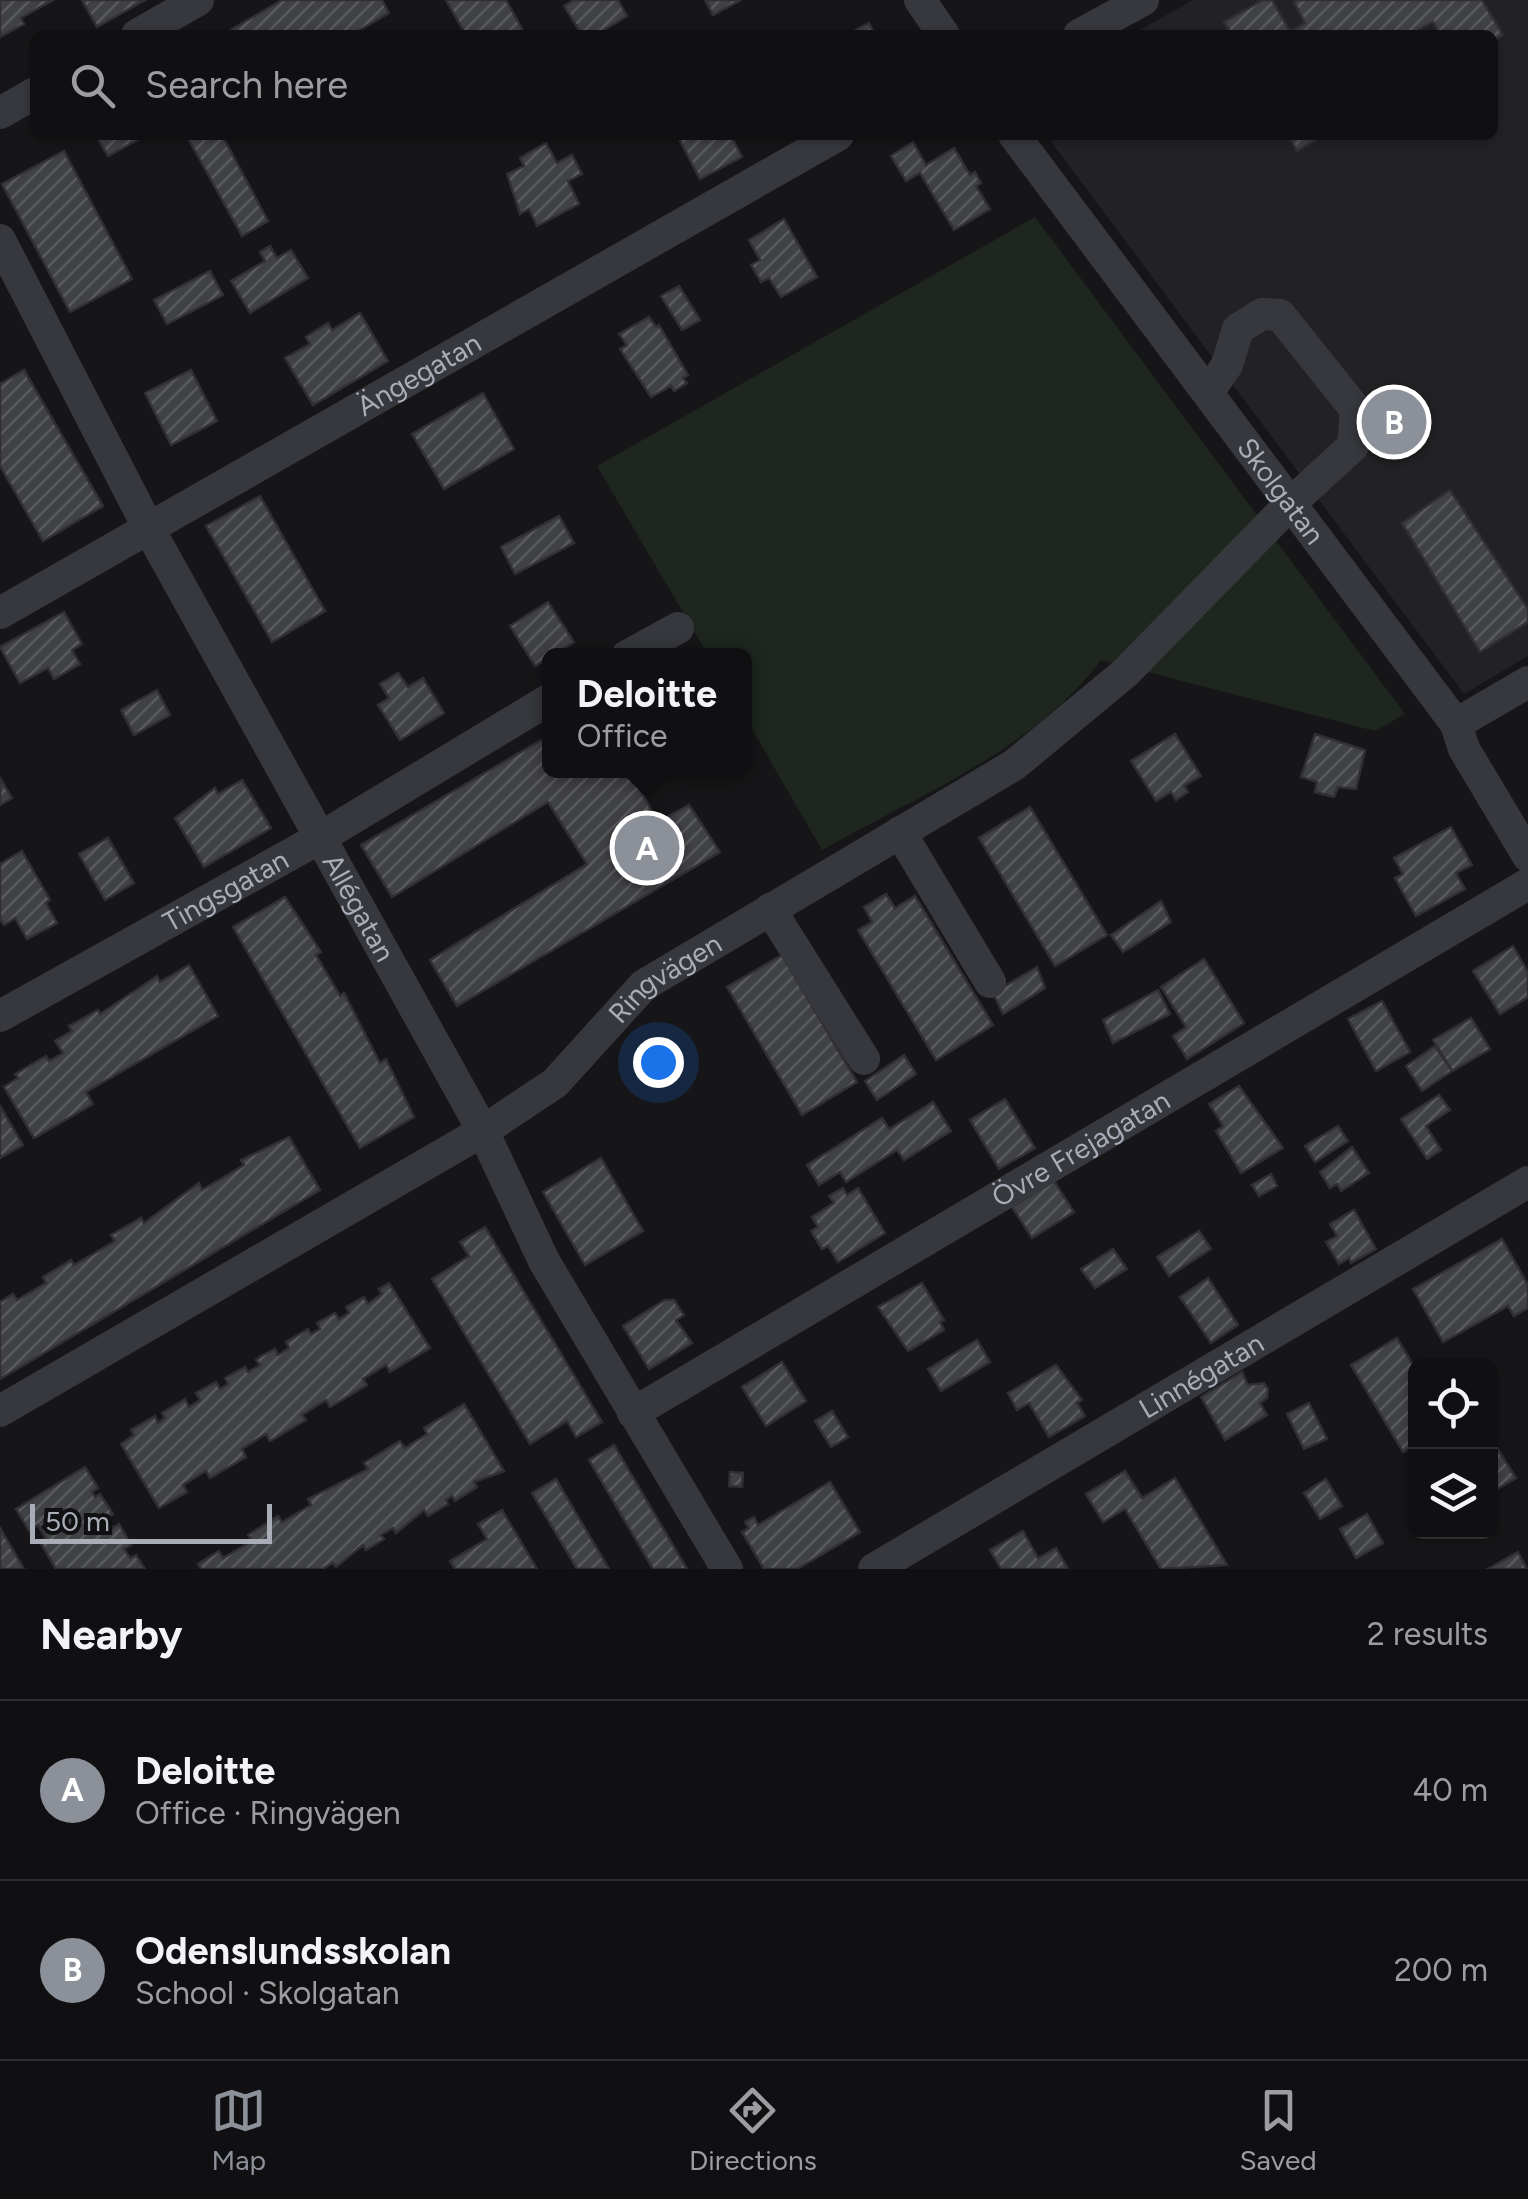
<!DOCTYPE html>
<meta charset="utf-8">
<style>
:root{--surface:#101012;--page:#1e1e20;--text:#f1f3f6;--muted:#9c9d9f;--line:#303032;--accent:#8c9099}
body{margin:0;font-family:Figtree,sans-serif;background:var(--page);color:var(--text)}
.controls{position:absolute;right:30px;bottom:30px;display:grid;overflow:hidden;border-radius:15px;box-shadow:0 2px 8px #0004}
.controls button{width:90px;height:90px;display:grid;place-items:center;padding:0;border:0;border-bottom:2px solid var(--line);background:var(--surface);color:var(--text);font:50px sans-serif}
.scale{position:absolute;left:30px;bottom:25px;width:242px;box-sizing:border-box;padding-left:10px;border:5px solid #a8adb8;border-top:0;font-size:28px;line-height:35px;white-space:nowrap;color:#a8adb8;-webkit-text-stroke:8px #111113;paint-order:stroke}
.you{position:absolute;left:658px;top:1062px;width:35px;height:35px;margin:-25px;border:8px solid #fff;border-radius:50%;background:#1a73e8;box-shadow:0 0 0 15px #1a73e833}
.badge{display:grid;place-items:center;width:65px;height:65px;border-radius:50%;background:var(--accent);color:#fff;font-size:32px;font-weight:700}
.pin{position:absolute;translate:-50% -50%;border:5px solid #fff;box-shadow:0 2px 10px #0006}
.popup{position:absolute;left:542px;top:648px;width:210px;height:130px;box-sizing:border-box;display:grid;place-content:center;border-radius:15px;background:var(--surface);filter:drop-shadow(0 2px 8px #0005);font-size:32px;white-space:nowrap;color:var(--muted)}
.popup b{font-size:38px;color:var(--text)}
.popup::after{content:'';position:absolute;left:50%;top:100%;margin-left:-20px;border:20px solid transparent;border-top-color:var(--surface)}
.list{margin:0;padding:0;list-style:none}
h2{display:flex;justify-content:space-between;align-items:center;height:130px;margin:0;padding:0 40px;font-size:42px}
h2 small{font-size:32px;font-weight:400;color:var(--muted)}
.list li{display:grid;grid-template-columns:65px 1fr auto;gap:30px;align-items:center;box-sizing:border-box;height:180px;padding:0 40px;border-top:2px solid var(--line)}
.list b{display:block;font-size:38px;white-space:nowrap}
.list p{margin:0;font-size:32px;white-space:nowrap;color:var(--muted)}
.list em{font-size:32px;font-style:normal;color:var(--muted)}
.icon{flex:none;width:55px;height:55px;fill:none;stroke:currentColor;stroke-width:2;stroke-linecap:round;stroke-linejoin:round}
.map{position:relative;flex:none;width:1528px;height:1569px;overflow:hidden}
.search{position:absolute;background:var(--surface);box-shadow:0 2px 8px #0004;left:30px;right:30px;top:30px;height:110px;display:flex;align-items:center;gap:25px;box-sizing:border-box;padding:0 35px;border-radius:15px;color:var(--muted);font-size:38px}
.sheet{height:490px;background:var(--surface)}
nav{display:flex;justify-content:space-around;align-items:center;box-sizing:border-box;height:140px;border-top:2px solid var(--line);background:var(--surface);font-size:28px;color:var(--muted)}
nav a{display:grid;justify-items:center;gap:5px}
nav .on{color:var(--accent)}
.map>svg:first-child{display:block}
.built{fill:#222225}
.green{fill:#1e261f}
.building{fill:url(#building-hatch);stroke:#303034;stroke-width:2.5}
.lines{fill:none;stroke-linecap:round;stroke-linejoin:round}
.minor{stroke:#37383d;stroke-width:32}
.labels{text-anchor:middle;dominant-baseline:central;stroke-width:9;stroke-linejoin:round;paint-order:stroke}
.street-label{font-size:28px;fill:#a8adb8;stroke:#111113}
</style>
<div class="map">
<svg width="1528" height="1569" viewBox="0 0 1528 1569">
<defs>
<pattern id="building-hatch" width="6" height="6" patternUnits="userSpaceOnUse" patternTransform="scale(2.5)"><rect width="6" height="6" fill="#404145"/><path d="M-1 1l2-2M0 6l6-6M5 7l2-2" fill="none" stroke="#595a5e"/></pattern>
</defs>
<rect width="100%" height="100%" fill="#161618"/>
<path class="built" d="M1193 0H1528V656L1464 694 1046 135H1493V35H1131Z"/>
<path class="green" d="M1035 217 1405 714 1375 731 1101 660C1035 749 916 797 822 850L745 717 744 656 708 655 597 466Z"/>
<g class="building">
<path d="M0 0H53L21 18 24 24 0 37Z"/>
<path d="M82 0H145L97 27Z"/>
<path d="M282 0H382L389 13 351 35H222Z"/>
<path d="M446 0H506L525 34 466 35Z"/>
<path d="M574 0H618L627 16 596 35H582L564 6Z"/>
<path d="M705 0H741L713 15Z"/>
<path d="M1263 0H1272L1290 31 1305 23 1294 2 1298 0H1482L1503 35 1493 41V35H1440L1433 22 1410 35H1232L1224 22Z"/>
<path d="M869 23 875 35H846Z"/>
<path d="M96 135H147L108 156Z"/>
<path d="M198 135H222L268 221 242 236 189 140Z"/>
<path d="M677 135H731L742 157 700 179Z"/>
<path d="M1288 135H1324L1297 151Z"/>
<path d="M913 142 926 165 954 148 970 175 975 172 981 183 976 186 990 209 954 230 920 173 906 181 891 156Z"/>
<path d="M546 143 557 163 572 155 582 174 568 181 579 204 537 226 529 209 520 214 507 174 524 166 520 158Z"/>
<path d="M64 151 132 279 70 312 2 184Z"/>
<path d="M784 219 817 277 781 297 769 278 761 282 751 265 760 260 749 240Z"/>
<path d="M270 246 277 258 291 250 308 278 250 313 231 281 265 261 260 252Z"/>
<path d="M210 271 223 295 167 324 154 300Z"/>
<path d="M679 286 700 320 682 330 661 296Z"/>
<path d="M360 313 388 361 313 405 285 358 310 344 306 337 328 323 332 330Z"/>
<path d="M649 317 656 327 659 325 688 375 683 378 687 383 674 391 671 386 651 397 620 349 627 345 619 334Z"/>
<path d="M24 370 103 506 43 541 0 466V384Z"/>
<path d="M191 370 217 421 171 445 145 393Z"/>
<path d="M483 393 514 449 444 489 412 434Z"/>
<path d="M1450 490 1528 609V622L1480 652 1402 523Z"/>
<path d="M260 496 325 611 272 642 206 526Z"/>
<path d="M559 516 574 543 515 574 501 547Z"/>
<path d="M548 602 574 642 535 666 510 626Z"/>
<path d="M64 612 82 644 72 650 80 664 54 679 48 668 20 683 0 647Z"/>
<path d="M398 673 408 687 423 678 444 713 400 740 378 705 389 698 380 684Z"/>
<path d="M157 690 170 715 134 735 121 710Z"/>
<path d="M1175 734 1201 776 1184 786 1188 792 1176 800 1171 792 1156 801 1131 761Z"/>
<path d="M1315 734 1365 750 1356 789 1338 787 1334 797 1315 792 1317 782 1301 777Z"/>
<path d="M550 735V770H629L658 822 689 805 720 852 457 1006 430 960 587 864 548 802 392 897 361 845Z"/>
<path d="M0 778 12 798 0 805Z"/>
<path d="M242 780 271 828 204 867 175 818 215 788 218 794Z"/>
<path d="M1030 807 1107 935 1055 966 979 838Z"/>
<path d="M1451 827 1472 865 1456 873 1465 889 1416 916 1395 878 1403 874 1394 858Z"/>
<path d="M108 838 134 883 105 900 79 854Z"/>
<path d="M22 851 50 900 46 903 57 923 27 939 15 918 4 925 0 919V864Z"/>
<path d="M886 894 895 908 915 896 993 1025 936 1060 858 930 872 922 864 907Z"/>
<path d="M285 897 321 952 316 955 340 996 344 993 380 1063 386 1059 414 1117 360 1148 233 927Z"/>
<path d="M1161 901 1171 922 1123 952 1111 935Z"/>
<path d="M1513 946 1528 972V997L1500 1014 1473 971Z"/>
<path d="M782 955 857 1082 802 1115 727 987Z"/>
<path d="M1204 959 1244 1023 1187 1059 1173 1036 1186 1027 1161 987Z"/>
<path d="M189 965 218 1016 86 1092 93 1104 34 1138 4 1087 18 1078 15 1074 46 1056 49 1061 63 1053 55 1041 72 1031 69 1026 98 1010 100 1014 157 976 160 982Z"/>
<path d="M1037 967 1045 988 1003 1014 993 993Z"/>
<path d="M1158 990 1170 1014 1113 1043 1103 1020Z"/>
<path d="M1382 1001 1410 1052 1376 1071 1348 1019Z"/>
<path d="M1471 1018 1490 1049 1452 1071 1433 1040Z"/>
<path d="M1435 1046 1452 1071 1422 1091 1406 1066Z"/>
<path d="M904 1055 916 1074 877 1100 865 1081Z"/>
<path d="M1239 1086 1283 1148 1241 1173 1216 1131 1223 1126 1209 1104Z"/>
<path d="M1439 1095 1450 1110 1426 1126 1441 1150 1427 1159 1401 1119Z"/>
<path d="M1005 1099 1035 1148 999 1169 970 1120Z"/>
<path d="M933 1102 951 1131 904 1160 897 1150 846 1182 840 1172 819 1185 807 1165 882 1118 889 1129Z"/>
<path d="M0 1106 23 1145 0 1158Z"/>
<path d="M1338 1126 1348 1141 1315 1162 1305 1146Z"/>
<path d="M289 1137 320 1190 0 1379V1302L13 1294 17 1300 46 1283 43 1277 71 1260 74 1265 115 1241 111 1235 141 1218 144 1223 199 1183 202 1190 244 1165 241 1160Z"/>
<path d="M1352 1147 1369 1173 1341 1191 1337 1184 1330 1188 1320 1172Z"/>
<path d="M601 1158 643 1231 585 1265 543 1192Z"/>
<path d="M1271 1174 1277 1186 1259 1196 1252 1185Z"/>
<path d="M1054 1181 1074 1212 1032 1238 1012 1207Z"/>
<path d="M843 1188 847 1195 858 1188 885 1233 838 1262 828 1246 822 1249 811 1231 818 1227 812 1217 834 1203 829 1196Z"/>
<path d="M1354 1210 1376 1249 1351 1263 1349 1258 1339 1264 1326 1242 1337 1236 1330 1224Z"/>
<path d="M485 1227 602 1422 576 1437 567 1421 530 1444 432 1279 469 1256 460 1242Z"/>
<path d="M1199 1231 1211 1249 1169 1276 1157 1257Z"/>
<path d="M1502 1239 1528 1285V1308L1514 1316 1508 1306 1443 1342 1413 1289Z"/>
<path d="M1113 1249 1127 1269 1095 1288 1081 1269Z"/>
<path d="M1208 1278 1238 1325 1211 1343 1180 1297Z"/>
<path d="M389 1283 430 1348 390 1372 386 1365 363 1379 367 1385 330 1407 326 1400 302 1415 306 1420 270 1441 266 1434 242 1449 246 1457 210 1478 206 1471 183 1485 187 1492 159 1508 121 1444 134 1435 131 1430 155 1416 158 1423 165 1418 162 1413 185 1399 189 1407 200 1400 196 1393 216 1382 220 1389 228 1384 225 1378 245 1367 248 1372 260 1365 256 1360 261 1356 275 1349 278 1355 289 1348 286 1342 308 1329 311 1334 320 1329 317 1323 335 1313 339 1319 349 1313 346 1307 364 1297 368 1304 382 1294 379 1289Z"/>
<path d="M922 1283 944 1320 940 1322 944 1330 908 1351 878 1307Z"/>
<path d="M665 1300H674L684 1315 676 1320 692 1343 649 1369 623 1326Z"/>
<path d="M1397 1338 1416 1370V1444L1403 1452 1351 1365Z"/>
<path d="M977 1340 990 1362 941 1391 928 1369Z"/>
<path d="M782 1362 806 1401 766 1426 742 1387Z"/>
<path d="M1056 1365 1082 1400 1077 1403 1085 1416 1049 1437 1029 1403 1017 1410 1008 1393Z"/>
<path d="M1242 1372 1248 1385 1264 1383 1268 1389 1267 1398 1260 1403 1267 1415 1225 1440 1201 1397Z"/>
<path d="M1309 1403 1327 1439 1304 1449 1287 1414Z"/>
<path d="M464 1404 504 1471 474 1482 477 1487 455 1501 452 1496 446 1500 448 1504 428 1516 424 1510 396 1533 393 1528 381 1535 384 1539 366 1550 363 1545 336 1567 333 1563 322 1569H201L198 1564 219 1551 223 1558 252 1541 248 1535 278 1516 282 1522 311 1505 308 1499 368 1469 364 1463 400 1441 405 1448 427 1434 424 1428Z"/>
<path d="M832 1411 848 1437 831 1447 815 1421Z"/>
<path d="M1490 1437 1516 1478 1490 1493Z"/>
<path d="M614 1445 687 1569H653L589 1460Z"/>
<path d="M85 1467 98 1488 92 1492 95 1497 100 1494 113 1514 106 1518 113 1528 119 1524 131 1545 124 1549 130 1558 136 1555 145 1569H56L40 1542 46 1538 38 1525 29 1531 16 1509Z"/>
<path d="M1125 1471 1142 1498 1175 1478 1227 1565 1161 1569 1125 1509 1103 1522 1086 1494Z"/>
<path d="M730 1472 743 1473 742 1487 729 1486Z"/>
<path d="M556 1479 609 1569H577L532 1493Z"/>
<path d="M1326 1479 1342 1506 1320 1519 1304 1493Z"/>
<path d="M830 1482 860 1532 797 1569H764L742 1532 749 1528 745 1522 754 1517 758 1525Z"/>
<path d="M502 1510 537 1569H455L450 1561 487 1539 478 1524Z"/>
<path d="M1367 1514 1383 1543 1356 1558 1340 1529Z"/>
<path d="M0 1528 24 1569H0Z"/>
<path d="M1023 1531 1038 1558 1056 1548 1068 1569H1001L990 1550Z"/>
<path d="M1518 1552 1527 1569H1488Z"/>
</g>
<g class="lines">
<g class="minor">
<path d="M920 0 944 35"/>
<path d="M137 35 198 0"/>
<path d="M1079 35 1143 0"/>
<path d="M0 113 35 93"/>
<path id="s1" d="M1014 135 1456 724 1464 749 1528 856"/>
<path id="s2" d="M0 240 149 529 483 1131 544 1261 727 1569"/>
<path id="s3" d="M0 613 838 135"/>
<path d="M627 656 678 628"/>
<path d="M1456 724 1528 682"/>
<path d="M900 832 990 982"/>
<path d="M770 909 864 1059"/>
<path id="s4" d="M0 1016 318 839 550 699"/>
<path id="s5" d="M0 1411 483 1131 555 1083 644 985 1014 765 1125 673 1293 501 1353 446 1356 410 1280 315 1262 314 1238 329 1227 365 1209 391"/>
<path id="s6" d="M633 1413 1528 884"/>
<path id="s7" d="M874 1569 1528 1182"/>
</g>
</g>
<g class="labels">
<g class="street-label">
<text stroke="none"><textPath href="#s3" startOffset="482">Ängegatan</textPath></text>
<text stroke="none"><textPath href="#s1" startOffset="445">Skolgatan</textPath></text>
<text stroke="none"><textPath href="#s4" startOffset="258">Tingsgatan</textPath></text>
<text stroke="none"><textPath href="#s2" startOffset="758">Allégatan</textPath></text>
<text stroke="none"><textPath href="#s5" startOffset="798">Ringvägen</textPath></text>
<text stroke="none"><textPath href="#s6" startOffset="520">Övre Frejagatan</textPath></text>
<text stroke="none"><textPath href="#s7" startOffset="380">Linnégatan</textPath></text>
</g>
</g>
</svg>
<div class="controls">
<button><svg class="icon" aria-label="locate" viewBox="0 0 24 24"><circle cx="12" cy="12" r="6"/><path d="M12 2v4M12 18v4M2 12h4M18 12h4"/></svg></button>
<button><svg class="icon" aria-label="layers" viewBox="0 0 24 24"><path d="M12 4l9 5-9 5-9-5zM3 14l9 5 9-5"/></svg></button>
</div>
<div class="scale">50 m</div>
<div class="you"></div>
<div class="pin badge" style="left:647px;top:848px">A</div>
<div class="popup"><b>Deloitte</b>Office</div>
<div class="pin badge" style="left:1394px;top:422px">B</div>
<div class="search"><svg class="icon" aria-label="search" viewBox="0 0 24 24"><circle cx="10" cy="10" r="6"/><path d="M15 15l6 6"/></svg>Search here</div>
</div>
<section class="sheet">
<h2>Nearby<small>2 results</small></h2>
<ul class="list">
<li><span class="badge">A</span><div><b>Deloitte</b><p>Office · Ringvägen</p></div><em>40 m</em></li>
<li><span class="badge">B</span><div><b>Odenslundsskolan</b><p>School · Skolgatan</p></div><em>200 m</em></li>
</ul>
</section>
<nav>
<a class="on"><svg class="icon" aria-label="map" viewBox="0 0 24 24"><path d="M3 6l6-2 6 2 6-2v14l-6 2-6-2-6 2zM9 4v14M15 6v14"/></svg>Map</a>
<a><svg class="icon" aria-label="directions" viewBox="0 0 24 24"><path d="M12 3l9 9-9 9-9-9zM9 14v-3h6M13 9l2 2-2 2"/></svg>Directions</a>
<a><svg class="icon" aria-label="saved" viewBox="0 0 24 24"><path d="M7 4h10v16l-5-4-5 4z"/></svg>Saved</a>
</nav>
